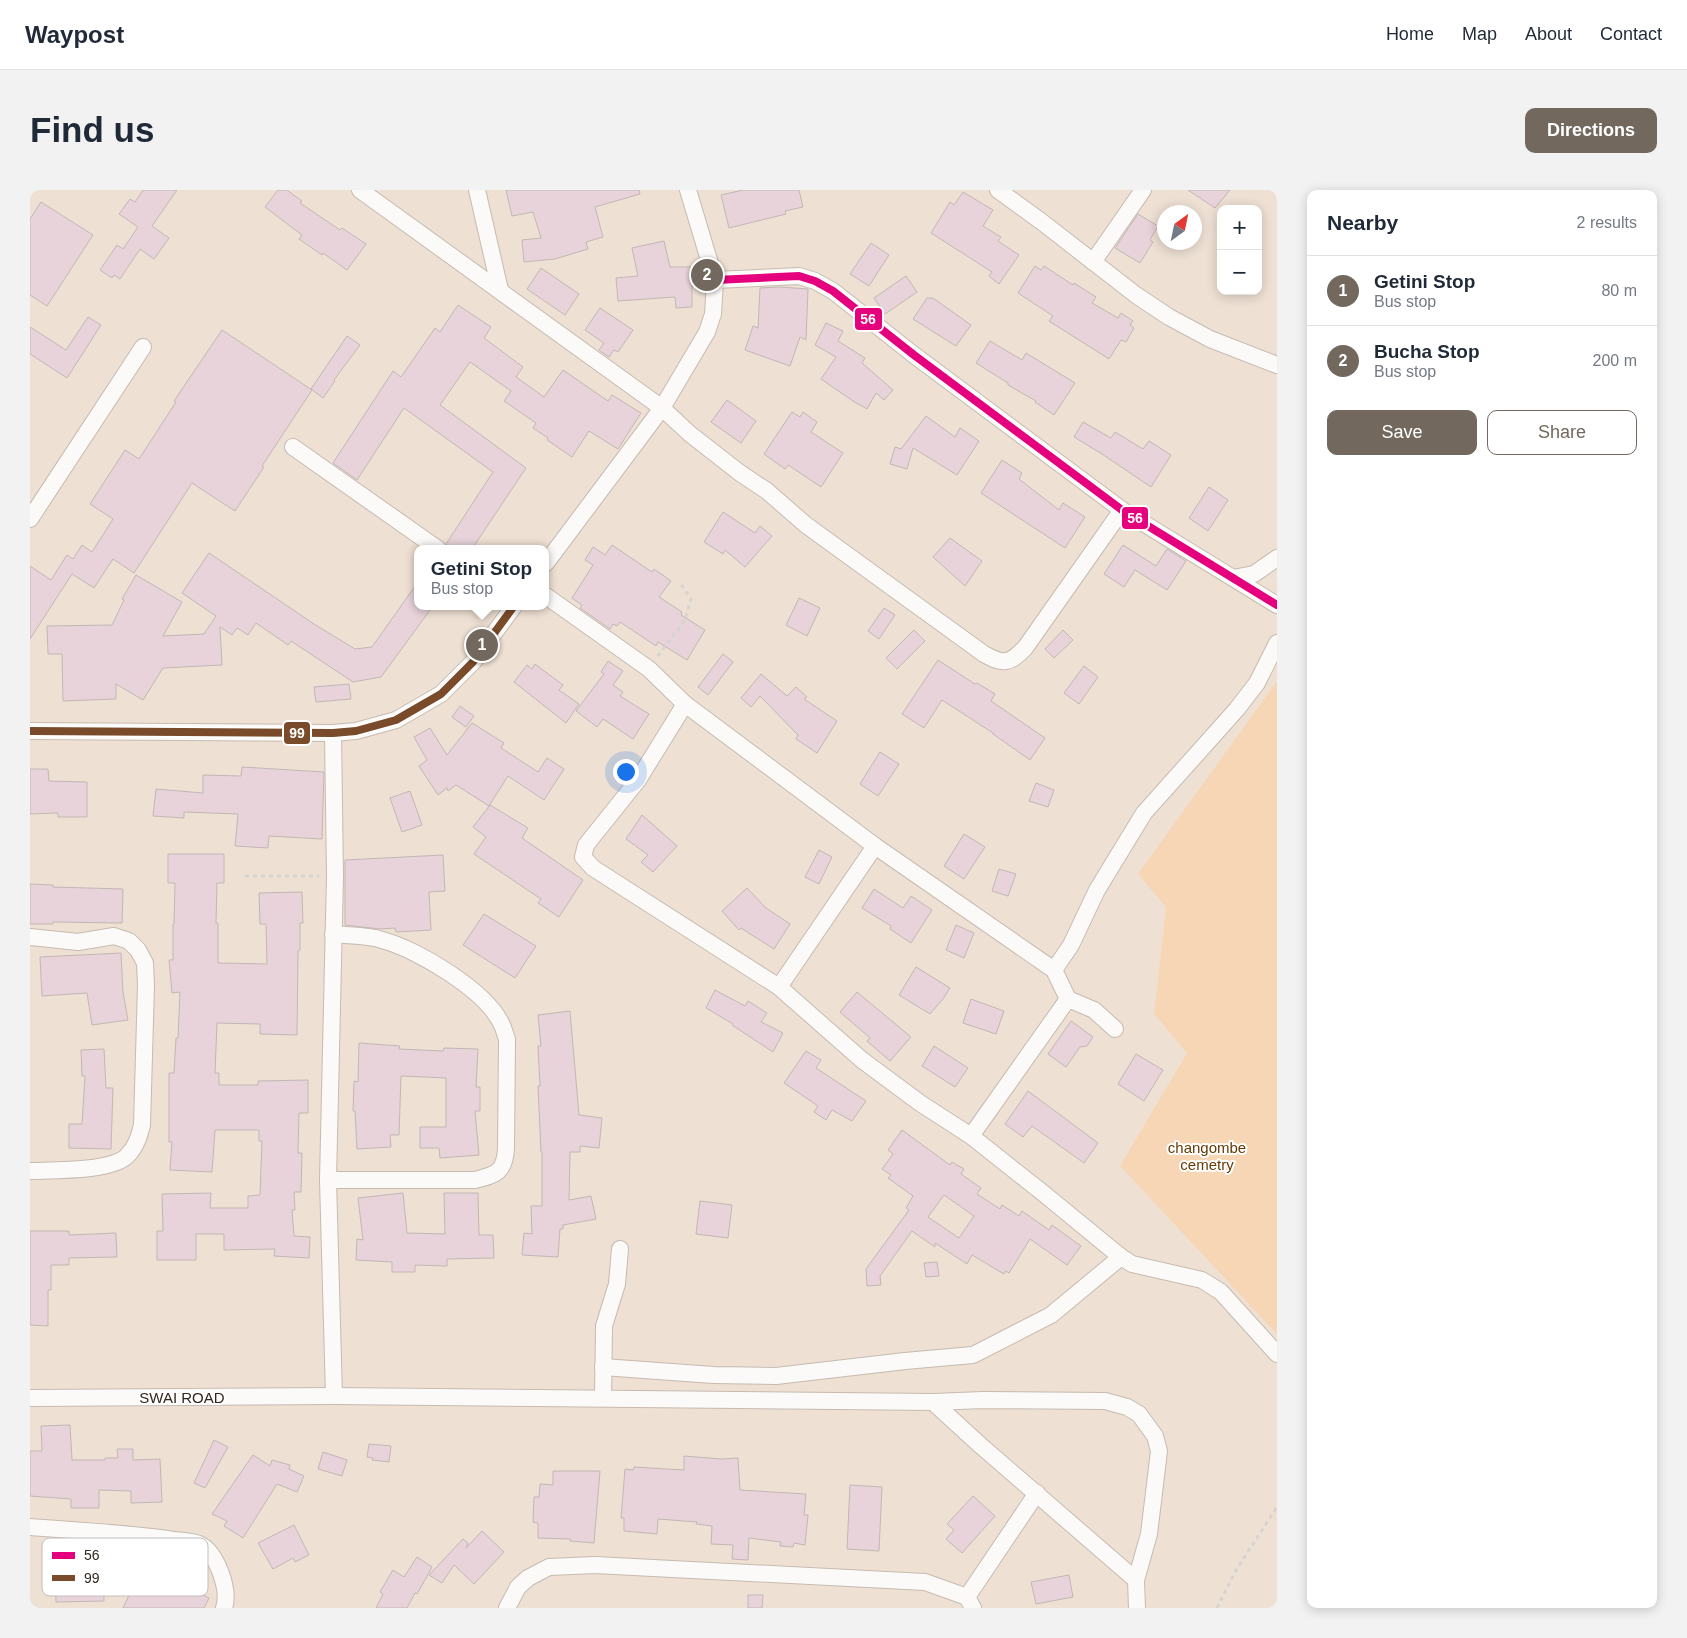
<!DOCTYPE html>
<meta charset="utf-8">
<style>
:root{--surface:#fff;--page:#f2f2f3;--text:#1f2937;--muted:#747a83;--line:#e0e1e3;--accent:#72685d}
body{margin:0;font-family:Arial,sans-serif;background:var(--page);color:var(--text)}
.controls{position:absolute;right:15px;top:15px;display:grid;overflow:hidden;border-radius:10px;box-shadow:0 2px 12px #0003}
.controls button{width:45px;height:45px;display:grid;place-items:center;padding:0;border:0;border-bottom:1px solid var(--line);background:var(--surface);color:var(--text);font:25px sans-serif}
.compass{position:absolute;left:1127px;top:15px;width:45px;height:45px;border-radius:50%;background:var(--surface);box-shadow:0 2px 12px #0003;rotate:33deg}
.you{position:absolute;left:595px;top:581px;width:18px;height:18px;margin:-12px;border:4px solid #fff;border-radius:50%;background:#1a73e8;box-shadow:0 0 0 8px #1a73e833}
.badge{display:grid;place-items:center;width:32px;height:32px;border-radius:50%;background:var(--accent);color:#fff;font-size:16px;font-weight:700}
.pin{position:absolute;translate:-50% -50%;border:2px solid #fff;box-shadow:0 1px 5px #0006}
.popup{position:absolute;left:384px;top:355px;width:135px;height:65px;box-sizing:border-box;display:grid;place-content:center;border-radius:10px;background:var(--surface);filter:drop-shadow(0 1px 4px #0005);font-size:16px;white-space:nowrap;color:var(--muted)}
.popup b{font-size:19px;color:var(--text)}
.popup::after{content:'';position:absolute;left:50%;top:100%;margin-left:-10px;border:10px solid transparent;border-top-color:var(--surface)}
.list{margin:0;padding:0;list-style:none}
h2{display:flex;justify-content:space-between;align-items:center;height:65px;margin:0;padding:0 20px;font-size:21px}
h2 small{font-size:16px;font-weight:400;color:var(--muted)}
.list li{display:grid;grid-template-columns:32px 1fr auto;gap:15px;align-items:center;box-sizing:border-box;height:70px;padding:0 20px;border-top:1px solid var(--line)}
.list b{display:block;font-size:19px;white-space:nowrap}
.list p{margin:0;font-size:16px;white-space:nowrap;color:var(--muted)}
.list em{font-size:16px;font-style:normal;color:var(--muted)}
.actions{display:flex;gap:10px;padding:15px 20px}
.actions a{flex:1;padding:11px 0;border:1px solid var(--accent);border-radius:10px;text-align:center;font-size:18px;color:var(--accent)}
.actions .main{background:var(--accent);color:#fff}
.map{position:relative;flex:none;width:1247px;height:1418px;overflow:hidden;border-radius:10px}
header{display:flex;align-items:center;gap:30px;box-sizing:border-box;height:70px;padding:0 25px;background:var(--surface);border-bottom:1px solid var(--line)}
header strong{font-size:24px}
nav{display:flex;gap:28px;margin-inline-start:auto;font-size:18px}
.intro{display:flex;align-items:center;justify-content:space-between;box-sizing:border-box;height:120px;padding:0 30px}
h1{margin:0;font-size:35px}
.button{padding:12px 22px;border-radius:10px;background:var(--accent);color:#fff;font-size:18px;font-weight:700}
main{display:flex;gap:30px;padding:0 30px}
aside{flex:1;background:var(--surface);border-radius:10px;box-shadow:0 2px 12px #0003}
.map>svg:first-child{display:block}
.green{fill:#f7d6b6}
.building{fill:#e7d3d9;stroke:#c2b7b5;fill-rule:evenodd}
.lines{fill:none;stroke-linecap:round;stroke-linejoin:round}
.minor-casing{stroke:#c6bbb1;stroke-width:18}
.path{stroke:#d7d3d0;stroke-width:3;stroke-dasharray:4 4;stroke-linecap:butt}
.minor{stroke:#fcfaf8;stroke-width:16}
.bus-1-casing{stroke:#fff;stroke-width:11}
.bus-2-casing{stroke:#fff;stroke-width:11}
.bus-1{stroke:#e5007d;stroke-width:8}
.bus-2{stroke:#7a4b2a;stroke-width:8}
.labels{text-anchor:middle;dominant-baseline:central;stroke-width:4;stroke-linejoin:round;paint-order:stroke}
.park-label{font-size:15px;fill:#663b04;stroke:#fff}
.street-label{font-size:15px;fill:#30271e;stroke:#fff}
.key{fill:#fff;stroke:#c1bebc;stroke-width:1}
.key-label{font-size:14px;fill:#30271e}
.line-badge{stroke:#fff;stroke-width:2}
.badge-label{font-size:14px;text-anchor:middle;font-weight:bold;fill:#fff}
</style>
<header>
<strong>Waypost</strong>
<nav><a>Home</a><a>Map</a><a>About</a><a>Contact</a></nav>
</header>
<div class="intro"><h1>Find us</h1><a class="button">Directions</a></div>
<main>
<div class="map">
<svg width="1247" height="1418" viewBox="0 0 1247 1418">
<rect width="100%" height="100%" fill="#eee0d3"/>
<path class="green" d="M1247 491V1144L1090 976 1157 863 1124 824 1136 717 1108 684Z"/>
<g class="building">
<path d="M113 0H147L122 36 139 48 124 69 110 59 90 89 84 85 82 88 70 80 87 55 93 59 108 37 89 24 100 9 105 12Z"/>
<path d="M248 0H257L272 11 270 13 310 40 312 38 336 54 317 80 293 63 292 65 269 49 272 45 235 17Z"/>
<path d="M476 0H609L610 4 565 17 573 47 556 52 558 59 525 69 494 72 492 50 511 48 503 22 482 26Z"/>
<path d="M713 0H769L773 17 755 21 756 24 699 38 691 5Z"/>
<path d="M1158 0H1200L1185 18Z"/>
<path d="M933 2 963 20 953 36 971 47 968 51 989 65 969 94 959 86 962 82 901 43 920 12 924 15Z"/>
<path d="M11 12 63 45 17 116 0 105V29Z"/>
<path d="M1108 24 1128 36 1120 50 1123 52 1110 73 1085 58Z"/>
<path d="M634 51 640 77H662V117L646 118 645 107 588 111 586 88 608 86 602 58Z"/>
<path d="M841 53 859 65 839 96 820 84Z"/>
<path d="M1005 76 1011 80 1014 76 1043 95 1044 93 1066 107 1062 113 1088 128 1091 123 1103 131 1100 135 1104 138 1096 152 1091 150 1079 169 1019 131 1023 126 988 103Z"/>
<path d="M511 78 549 104 535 125 497 99Z"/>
<path d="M876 86 887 102 855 124 844 108Z"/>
<path d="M750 97 778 99 776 150 770 147 760 176 715 160 723 136 728 138 730 98Z"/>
<path d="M897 108H903L941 135 926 156 883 129Z"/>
<path d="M428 115 461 137 454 148 493 177 486 187 514 207 533 180 578 211 582 205 611 223 588 259 559 241 542 267 517 250 518 248 503 238 506 233 474 211 481 201 440 172 410 215 496 278 442 359H418L416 354 463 282 374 218 327 290 303 273 363 181 371 187 405 138 410 142Z"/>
<path d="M570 118 603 140 588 162 584 160 579 167 569 160 574 153 555 140Z"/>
<path d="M58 127 71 135 37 188 0 164V137L36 160Z"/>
<path d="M796 133 813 141 808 151 835 168 832 173 863 200 854 210 846 203 837 219 823 211 791 189 806 167 785 155Z"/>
<path d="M192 140 282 200 232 276 234 277 205 321 162 293 104 383 83 369 64 398 42 384 0 449V376L21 390 37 365 43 369 52 355 62 362 83 329 60 314 95 260 109 269 146 212 144 211Z"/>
<path d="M317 146 330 155 304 190 305 191 293 208 281 199Z"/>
<path d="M960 151 992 170 996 163 1045 193 1024 225 1005 212 1006 211 978 195V193L946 173Z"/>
<path d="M697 210 726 231 711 253 681 232Z"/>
<path d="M762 222 770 227 773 222 787 232 781 242 813 263 791 297 758 275 755 279 734 264Z"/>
<path d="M896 226 925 247 930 238 949 251 927 285 883 258 877 279 860 274 865 257 871 259Z"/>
<path d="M1053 232 1081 248 1085 242 1113 259 1119 251 1141 265 1121 297 1072 264 1044 247Z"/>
<path d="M972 270 992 283 989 289 1029 320 1033 313 1055 327 1035 358 951 303Z"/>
<path d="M1179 297 1198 310 1178 341 1159 328Z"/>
<path d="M693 322 725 343 730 336 742 346 715 377 695 360 693 364 674 352Z"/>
<path d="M920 348 952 371 935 396 903 367Z"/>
<path d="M582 355 622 382 624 379 641 391 629 407 652 422 651 425 675 440 657 470 628 452 626 456 590 432 587 436 583 434 580 439 550 418 552 415 542 408 563 375 555 370 563 357 575 365Z"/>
<path d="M1093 355 1126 376 1137 359 1156 371 1137 400 1105 380 1094 397 1074 384Z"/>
<path d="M179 363 284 434 325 459 342 457 388 392V416H403L351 487 323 492 261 451 258 455 226 433 218 445 207 438 202 445 190 437 192 475 133 478 113 510 86 494V509L33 511 32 464H18L17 436 82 435 94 410 92 409 106 385 152 412 133 446 174 444 186 426 152 403Z"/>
<path d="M769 408 790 418 777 446 756 435Z"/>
<path d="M854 418 865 425 849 449 838 441Z"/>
<path d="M884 440 895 451 867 479 856 468Z"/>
<path d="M1033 440 1043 450 1024 468 1015 459Z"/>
<path d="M693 464 703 472 678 505 668 497Z"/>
<path d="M908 470 945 494 947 493 965 504 961 511 1015 548 1000 570 963 544V543L912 510 894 538 872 524Z"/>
<path d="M578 471 593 481 583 495 593 502 590 506 619 524 603 549 573 529 567 537 546 521 574 484 571 482Z"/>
<path d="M505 474 533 495 529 500 549 514 536 533 484 492 497 475 502 479Z"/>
<path d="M1054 476 1068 487 1049 514 1034 503Z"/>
<path d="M731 484 757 506 766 497 777 507 774 509 807 531 787 563 766 549 768 545 730 506 721 517 711 508Z"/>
<path d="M319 494 321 509 286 512 284 497Z"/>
<path d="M430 516 444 526 436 537 422 527Z"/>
<path d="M442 533 474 553 471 558 508 582 517 568 534 579 514 610 478 586 459 616 426 595 418 601 417 598 408 605 389 576 397 570 384 547 400 538 417 565Z"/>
<path d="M850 562 869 574 848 606 830 594Z"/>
<path d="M212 577 294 582 292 649 239 646 238 658 205 656 208 624 154 622V628L123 626 126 599 173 603V585L211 586Z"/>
<path d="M0 579H18L19 591 57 592V627H28V623L0 624Z"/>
<path d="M1006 593 1024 600 1018 617 999 611Z"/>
<path d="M380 601 392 635 372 642 360 608Z"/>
<path d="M460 615 498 638 492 648 553 690 529 727 508 713 511 709 444 664 456 647 443 637Z"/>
<path d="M612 625 647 656 623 682 611 672 618 665 596 649Z"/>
<path d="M934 644 955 657 934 689 914 676Z"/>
<path d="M789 660 802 667 789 694 775 687Z"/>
<path d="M138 664H194V693H187L186 733H188V773L237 774 236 734H230L229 703 272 702 273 733H270V760L268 761 267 845 230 844V834L187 833 185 883H189V895H228V891L278 890V923H269L268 963H272L271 1002H264L265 1020H262L264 1046 280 1047 279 1068 244 1066 245 1059 194 1060V1044H166V1070H127V1041H133L132 1004 181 1003 180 1018H218V1006L230 1005 232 951H229V940H185L182 982 140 980 142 952H139V883H144L146 848H148L150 802 142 803 139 770H143V734H144L145 693H138Z"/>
<path d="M413 665 415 701 399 702 401 740 366 742 365 738 350 739 315 735V670Z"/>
<path d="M969 679 986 684 978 706 962 701Z"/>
<path d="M0 694 23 695V697L93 699 92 733 23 732V734H0Z"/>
<path d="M717 698 736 718 760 734 744 759 711 738 709 740 692 721Z"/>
<path d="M844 699 873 718 881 706 902 720 881 753 860 739 861 736 832 718Z"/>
<path d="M454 724 506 756 485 788 433 755Z"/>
<path d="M926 735 944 743 934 768 916 760Z"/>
<path d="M91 763 93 802 98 830 62 835 57 803 12 806 10 767Z"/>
<path d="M886 777 920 798 913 809 900 824 869 805Z"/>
<path d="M685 800 715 816 718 811 737 823 731 832 753 843 743 862 702 835 703 834 676 818Z"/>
<path d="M827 802 881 847 860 871 837 851 840 848 810 822Z"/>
<path d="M941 809 974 821 966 844 933 833Z"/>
<path d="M540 821 549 925 572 928 569 958 550 956V962H540L539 1010 561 1006 566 1029 533 1035V1039H530L528 1067 492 1065 494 1043 502 1044 501 1016H512V962H511L508 896H510L508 856H511L508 825Z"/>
<path d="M1041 831 1063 847 1057 856 1050 857 1036 877 1018 864Z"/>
<path d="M329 853 370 856 369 859 413 861 414 858 448 859 446 897H450V921H445L449 965 410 968 409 958H390V937H416V888L371 886 369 945H360L361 957 327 959 325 921H323L324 891 328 892Z"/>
<path d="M904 856 938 878 925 897 892 876Z"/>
<path d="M74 859 76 898H83L81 959 39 958V934H52L55 886H52L51 860Z"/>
<path d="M776 861 791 870 786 878 836 911 822 931 802 920 796 930 784 922 788 916 754 893Z"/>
<path d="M1106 864 1133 880 1114 911 1088 894Z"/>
<path d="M998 901 1068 953 1054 973 1002 936 993 947 975 934Z"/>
<path d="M872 940 920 975 922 972 934 979 931 984 951 998 947 1004 970 1019 972 1015 989 1026 992 1021 1019 1040 1022 1035 1051 1056 1037 1075 1000 1049 979 1083 976 1081 974 1084 942 1065 937 1074 905 1053V1057L882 1041 850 1086 851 1095 837 1096 836 1079 879 1020 876 1018 883 1006 858 988 861 985 852 979 863 964 858 960ZM914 1005 944 1026 929 1048 898 1027Z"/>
<path d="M373 1003 377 1043 415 1044 414 1003H448L449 1045H463L464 1068 417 1069V1076L385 1075V1082H362V1072L326 1070 327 1049 333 1050 328 1008Z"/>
<path d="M670 1011 702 1015 698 1048 666 1044Z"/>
<path d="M0 1041H39V1045L86 1043 87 1067 39 1068V1075H21V1100H18V1136L0 1135Z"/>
<path d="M907 1072 909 1086 896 1087 894 1073Z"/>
<path d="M40 1235 42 1270H75V1268H88L87 1259H103V1270L130 1269 132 1312 101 1313V1301L69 1300V1318H41V1309L0 1306V1261H12L11 1236Z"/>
<path d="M184 1250 198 1257 175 1298 164 1293Z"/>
<path d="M339 1254 361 1256 359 1272 342 1270 343 1268 337 1267Z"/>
<path d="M293 1262 317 1270 312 1286 288 1279Z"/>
<path d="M223 1265 240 1276 242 1270 260 1275 259 1279 274 1286 267 1302 247 1294 213 1348 194 1336 197 1331 182 1324Z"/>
<path d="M654 1266 692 1269 708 1268 710 1300 776 1304 774 1325H778L775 1355 764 1353 763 1357 750 1356 751 1352 719 1348 718 1370 702 1369 703 1355 681 1354 682 1336 666 1334 667 1332 628 1329 627 1344 594 1341V1328H591L595 1279 603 1280 604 1277 654 1280Z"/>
<path d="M523 1281H570L564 1353 540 1351V1349L508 1348V1333L503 1332 504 1307H509L510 1294 523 1295Z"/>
<path d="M820 1295 852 1297 849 1361 817 1359Z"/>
<path d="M943 1306 965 1326 932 1363 916 1349 924 1340 917 1334Z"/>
<path d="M264 1335 279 1365 265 1372 263 1368 243 1379 228 1353Z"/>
<path d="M452 1341 474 1362 444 1394 424 1375 412 1393 399 1385 433 1349 438 1353 436 1358Z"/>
<path d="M387 1367 402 1377 387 1404 385 1403 377 1418H346L353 1404 350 1402 363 1380 374 1387Z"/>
<path d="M116 1376 179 1408 174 1418H93L103 1397Z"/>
<path d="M73 1379 74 1411 26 1412 25 1380Z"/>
<path d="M1039 1385 1043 1407 1006 1414 1001 1392Z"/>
<path d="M718 1405H733L732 1418H718Z"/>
</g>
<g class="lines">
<defs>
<g id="minor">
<path d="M330 0 632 218 660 244 710 283 737 301 776 335 954 464C974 475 979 474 995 458L1092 320"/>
<path d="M447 0 470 100"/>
<path d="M968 0 1012 32 1106 105 1139 127 1180 149 1247 175"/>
<path d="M1063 72 1113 0"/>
<path d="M685 90 769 86 785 91 803 101 884 165 1092 320 1247 415"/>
<path d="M263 257 408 359"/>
<path d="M0 329 113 157"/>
<path d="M516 373 632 218 677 142 683 124 685 90 658 0"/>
<path d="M1203 388 1224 384 1247 368"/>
<path d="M516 406 619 479 655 514 845 656 1024 780 1038 809 1064 820 1085 839"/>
<path d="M655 514 608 590 556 655 553 667 563 678 749 797 832 870 890 913 941 946 1013 1003 1091 1067 1102 1074 1172 1090 1191 1102 1247 1164"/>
<path d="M0 541 303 543 326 541 366 530 411 504 443 472 484 416"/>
<path d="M303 543 305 686 298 990 304 1206"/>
<path d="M0 747 48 752 84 746 99 751 108 760 115 773 116 795 112 935C109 947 106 957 97 966 80 982 23 980 0 981"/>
<path d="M1024 780 1041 755 1067 700 1114 623 1207 519 1227 493 1247 453"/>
<path d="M749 797 845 656"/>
<path d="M941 946 1038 809"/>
<path d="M298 990H445C466 985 475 982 476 958L477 849C475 844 474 839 472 835 457 801 387 759 352 750 337 745 318 746 303 744"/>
<path d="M573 1177 683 1185 746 1186 875 1171 943 1165 1021 1125 1091 1067"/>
<path d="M0 1208 304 1206 903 1212 953 1210 1075 1211 1097 1217 1109 1224 1125 1246 1129 1261 1119 1344 1106 1390 1107 1418"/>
<path d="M573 1208 574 1136 587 1094 590 1059"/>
<path d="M903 1212 950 1255 1106 1390"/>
<path d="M0 1337C46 1340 93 1343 138 1349 147 1351 160 1350 169 1354 187 1362 200 1400 194 1418"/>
<path d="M937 1407 1007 1303"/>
<path d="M477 1418 488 1397 498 1388 519 1377 565 1375 895 1392 937 1407 943 1418"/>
</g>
</defs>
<use href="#minor" class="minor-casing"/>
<g class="path">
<path d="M628 466 655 430 661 409 651 394"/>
<path d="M215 686H289"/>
<path d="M1187 1418 1206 1380 1247 1317"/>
</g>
<use href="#minor" class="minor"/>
<defs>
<path id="bus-1" d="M685 90 769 86 785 91 803 101 884 165 1092 320 1247 415"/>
<path id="bus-2" d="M0 541 303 543 326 541 366 530 411 504 443 472 484 416"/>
</defs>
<use href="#bus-1" class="bus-1-casing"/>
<use href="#bus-2" class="bus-2-casing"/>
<use href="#bus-1" class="bus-1"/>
<use href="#bus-2" class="bus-2"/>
</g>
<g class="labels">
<g class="park-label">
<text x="1177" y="957">changombe<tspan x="1177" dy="17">cemetry</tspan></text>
</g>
<g class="street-label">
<text x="152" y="1207">SWAI ROAD</text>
</g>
</g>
<rect x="12" y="1348" width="166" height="58" rx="8" class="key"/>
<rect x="22" y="1362" width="23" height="7" fill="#e5007d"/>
<rect x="22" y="1385" width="23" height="6" fill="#7a4b2a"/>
<g class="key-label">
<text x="54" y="1370">56</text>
<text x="54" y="1393">99</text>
</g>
<g class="line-badge">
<rect x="824" y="117" width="29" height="24" rx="5" fill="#e5007d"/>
<rect x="1091" y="316" width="28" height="24" rx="5" fill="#e5007d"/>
<rect x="253" y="531" width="28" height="24" rx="5" fill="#7a4b2a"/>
</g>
<g class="badge-label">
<text x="838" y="134">56</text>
<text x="1105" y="333">56</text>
<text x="267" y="548">99</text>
</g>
</svg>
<div class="controls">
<button>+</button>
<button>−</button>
</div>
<svg class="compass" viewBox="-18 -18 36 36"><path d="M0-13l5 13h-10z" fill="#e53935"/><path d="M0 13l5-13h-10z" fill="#747a83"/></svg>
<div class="you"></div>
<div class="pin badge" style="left:452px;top:455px">1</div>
<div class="popup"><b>Getini Stop</b>Bus stop</div>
<div class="pin badge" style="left:677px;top:85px">2</div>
</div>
<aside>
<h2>Nearby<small>2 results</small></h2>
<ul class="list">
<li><span class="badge">1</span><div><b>Getini Stop</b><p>Bus stop</p></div><em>80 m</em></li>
<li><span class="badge">2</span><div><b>Bucha Stop</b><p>Bus stop</p></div><em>200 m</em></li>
</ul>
<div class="actions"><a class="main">Save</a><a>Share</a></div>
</aside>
</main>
